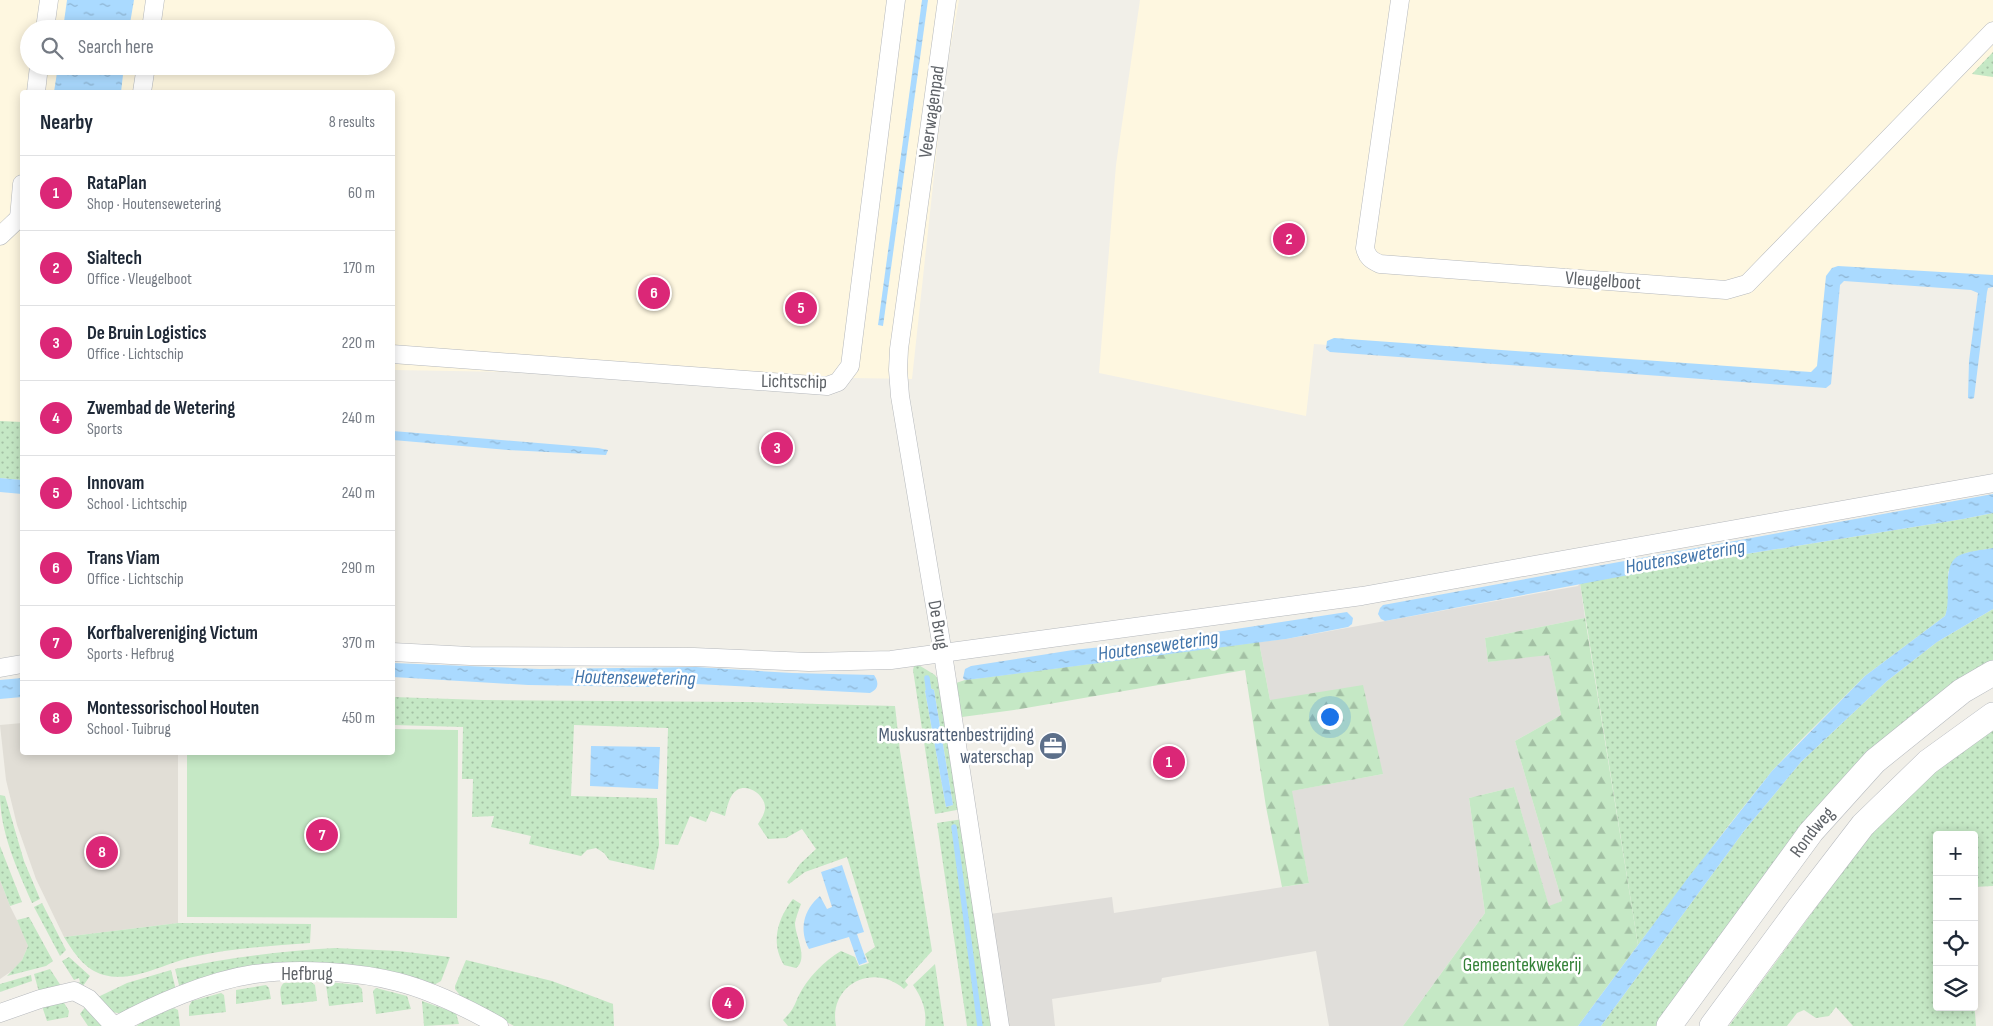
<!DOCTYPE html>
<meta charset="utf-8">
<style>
:root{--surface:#fff;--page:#f6f6f7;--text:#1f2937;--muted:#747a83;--line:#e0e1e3;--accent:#db2777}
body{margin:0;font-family:"Sofia Sans Condensed",sans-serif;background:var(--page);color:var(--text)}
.controls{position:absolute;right:15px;bottom:15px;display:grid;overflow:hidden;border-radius:5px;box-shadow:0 2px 12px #0003}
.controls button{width:45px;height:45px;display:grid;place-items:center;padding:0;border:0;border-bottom:1px solid var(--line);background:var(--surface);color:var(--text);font:25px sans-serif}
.you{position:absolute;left:1329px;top:716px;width:18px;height:18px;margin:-12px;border:4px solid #fff;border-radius:50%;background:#1a73e8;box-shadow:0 0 0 8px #1a73e833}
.badge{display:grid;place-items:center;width:32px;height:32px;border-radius:50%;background:var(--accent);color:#fff;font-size:16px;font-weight:700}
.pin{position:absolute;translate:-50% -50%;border:2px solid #fff;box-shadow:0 1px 5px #0006}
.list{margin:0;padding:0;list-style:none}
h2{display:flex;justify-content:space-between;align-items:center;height:65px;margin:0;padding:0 20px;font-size:21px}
h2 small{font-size:16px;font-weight:400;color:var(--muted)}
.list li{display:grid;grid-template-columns:32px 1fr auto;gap:15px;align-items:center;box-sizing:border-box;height:75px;padding:0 20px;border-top:1px solid var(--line)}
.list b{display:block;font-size:19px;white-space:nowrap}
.list p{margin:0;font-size:16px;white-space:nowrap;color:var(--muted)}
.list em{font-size:16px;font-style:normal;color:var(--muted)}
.icon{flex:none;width:28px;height:28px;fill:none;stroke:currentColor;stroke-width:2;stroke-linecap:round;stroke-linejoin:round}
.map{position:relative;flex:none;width:1993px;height:1026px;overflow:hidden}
.search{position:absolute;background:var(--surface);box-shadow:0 2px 12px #0003;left:20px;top:20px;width:375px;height:55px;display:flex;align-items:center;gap:12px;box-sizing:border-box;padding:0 18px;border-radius:28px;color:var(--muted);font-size:19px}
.panel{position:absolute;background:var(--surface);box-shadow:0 2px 12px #0003;left:20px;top:90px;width:375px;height:665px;border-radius:5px}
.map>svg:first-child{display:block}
.commercial{fill:#fef7e0;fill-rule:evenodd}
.industrial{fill:#e0deda}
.education{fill:#e1ded6}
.grass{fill:url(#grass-dots);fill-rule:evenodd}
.forest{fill:url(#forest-firs)}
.garden{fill:#c5e8c5}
.water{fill:url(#water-ripples)}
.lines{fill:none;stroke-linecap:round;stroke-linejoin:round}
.stream{stroke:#aadaff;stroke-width:5.5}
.street-casing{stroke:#b5b8bc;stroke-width:19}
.secondary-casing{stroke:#b6babf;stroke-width:26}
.street{stroke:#fff;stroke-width:18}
.secondary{stroke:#fff;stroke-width:25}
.labels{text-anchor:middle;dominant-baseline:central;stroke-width:5;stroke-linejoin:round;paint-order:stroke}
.street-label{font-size:19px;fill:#5f6368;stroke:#fff}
.service-label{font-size:19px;fill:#4e5e75;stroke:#fff;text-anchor:end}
.park-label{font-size:19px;fill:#348238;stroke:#fff}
.water-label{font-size:20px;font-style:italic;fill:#4174aa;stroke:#fff}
</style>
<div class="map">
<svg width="1993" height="1026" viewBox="0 0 1993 1026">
<defs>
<pattern id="grass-dots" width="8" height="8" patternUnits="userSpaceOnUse" patternTransform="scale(1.25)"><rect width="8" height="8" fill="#c5e8c5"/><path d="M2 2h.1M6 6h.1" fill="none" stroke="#a3c0a4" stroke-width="1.8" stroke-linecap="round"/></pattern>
<pattern id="forest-firs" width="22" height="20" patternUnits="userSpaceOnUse" patternTransform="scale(1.25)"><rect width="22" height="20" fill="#c5e8c5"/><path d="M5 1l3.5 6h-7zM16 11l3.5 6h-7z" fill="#a3c0a4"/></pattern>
<pattern id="water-ripples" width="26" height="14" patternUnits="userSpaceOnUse" patternTransform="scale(1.25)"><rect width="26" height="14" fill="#aadaff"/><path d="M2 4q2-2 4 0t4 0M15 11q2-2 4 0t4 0" fill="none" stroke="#8eb4d2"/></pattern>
</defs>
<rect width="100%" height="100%" fill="#f1efe8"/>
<g class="commercial">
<path d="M0 0H959L944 83 912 379 393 370 392 92H22V436L0 435ZM29 29H386V66H29Z"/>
<path d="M1140 0H1993V285L1836 275 1823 380 1314 344 1306 416 1099 373 1116 165Z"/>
</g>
<path class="industrial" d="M1580 583 1585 618 1485 638 1488 662 1549 654 1561 715 1515 741 1562 901 1549 907 1514 787 1469 798 1485 913 1403 1026H1329L1316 951 1162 978 1161 982 1052 999 1055 1026H1008L990 914 1112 897 1114 913 1309 883 1291 791 1383 774 1270 700 1259 642 1286 639 1578 586Z"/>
<g class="education">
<path d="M22 723V752L178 753V923L64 937 36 879 17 825 6 780 0 725Z"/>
<path d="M0 880 10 906 24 934 28 946 22 960 16 968 0 979Z"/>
</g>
<g class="grass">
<path d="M1993 52V77L1972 74Z"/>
<path d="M0 421 22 422V480L0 478Z"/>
<path d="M1993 513V548L1966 553 1948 572C1949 586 1951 602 1945 616L1865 676 1802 739 1772 771 1729 825 1638 945 1580 583 1703 561 1963 519Z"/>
<path d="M1993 609V661L1945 694 1659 1026H1601L1744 831 1801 762 1887 681 1937 642Z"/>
<path d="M917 664 935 675 939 681 962 809 935 814 913 670 914 666ZM928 687 934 690 953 805 946 807 925 691Z"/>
<path d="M393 697 482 700 748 702 895 706 900 751 932 951 905 981 908 985 904 989C873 962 828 985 836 1026H788L783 1020C792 1011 793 1009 798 997 807 978 824 961 841 951L855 957 859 966 869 963 865 954 875 947 847 857 805 872 789 884 787 882 800 864 816 849 802 829 786 838 768 839 758 824C761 819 764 815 765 809 766 796 749 783 737 790 729 795 727 808 725 816L711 811 706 822 690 816 678 845 665 844 668 728 574 725 571 796 657 798 659 845 654 870 609 860 604 853 596 848 587 850 581 856 529 844 531 836 491 827 494 816 472 817 473 779H462L463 727 393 725Z"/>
<path d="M1993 727V886L1974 887V835H1937V1007H1974V999L1976 1026H1853L1836 1007 1829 1016 1816 1018 1804 1010 1797 1013 1787 1026H1729L1847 865 1876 828 1941 766Z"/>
<path d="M0 795 5 796 24 861 40 899 32 903C17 869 0 832 0 795Z"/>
<path d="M963 819 995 1026H967L937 823Z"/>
<path d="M0 846 22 902 10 906 0 880Z"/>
<path d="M793 899 801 904C799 910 796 916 795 923 795 936 809 959 796 968L784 965C770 942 778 918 793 899Z"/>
<path d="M42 903 66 950 60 956 34 907Z"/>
<path d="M29 917 53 961 46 966 7 976 22 960 28 946 17 920Z"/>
<path d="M178 923 311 924 310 943C271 946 231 948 193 957 165 963 133 983 104 975 85 970 74 953 64 937Z"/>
<path d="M335 948 398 951 450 957 441 981 432 986 361 969 180 989 175 969C228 958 281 951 335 948Z"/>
<path d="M69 957 90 976 83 986 76 984 80 982 79 978 74 980 62 961Z"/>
<path d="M466 960 552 981 613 1004 614 1026H514L459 997V994L455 989V986Z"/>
<path d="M935 964 944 1026H925C927 1010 922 998 913 985Z"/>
<path d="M50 969 61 986 39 992 34 974Z"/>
<path d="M171 970 176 990 123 1014 112 1012 98 997 127 983Z"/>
<path d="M31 975 32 981 0 992V984Z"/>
<path d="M311 982 315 985 317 1001 282 1005C281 997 278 987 284 983Z"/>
<path d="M329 982 358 985 362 989 363 1002 329 1006 326 985Z"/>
<path d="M266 985 269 988 271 999 236 1004V990Z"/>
<path d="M376 988 407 996 411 1009 376 1014 373 991Z"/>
<path d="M221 993 224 995 226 1012 189 1016V1006L192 1001Z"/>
<path d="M63 1001 69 1011 68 1017 47 1021 42 1006Z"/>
<path d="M422 1001 456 1013 459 1024 424 1026Z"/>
<path d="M86 1006 103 1026H88L80 1014Z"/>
<path d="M174 1008 178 1010 180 1026H137L142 1021Z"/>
</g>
<g class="forest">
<path d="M1585 618 1638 945 1578 1026H1403L1485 913 1469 798 1514 787 1549 906 1562 901 1515 741 1561 715 1549 655 1488 662 1485 638Z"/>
<path d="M1259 642 1270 700 1363 685 1383 774 1292 791 1309 883 1282 887 1266 807 1245 670 1014 710 962 717 955 697 956 683 965 680Z"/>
</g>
<path class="garden" d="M393 729 458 730 457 918 187 917V753L392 752Z"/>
<g class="water">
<path d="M67 0H134L129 29H63Z"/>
<path d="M922 0H928L883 326 878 325Z"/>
<path d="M58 66H124L121 92H54Z"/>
<path d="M1838 266 1993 275V287L1988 288 1987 292 1974 398 1971 399 1968 398 1969 361 1978 293 1971 290 1844 281 1840 285 1831 384 1826 388 1330 352 1326 349 1327 341 1334 338 1811 372 1817 366 1826 276 1832 268Z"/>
<path d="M393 431 598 448 608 450 606 455 508 450 393 440Z"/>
<path d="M0 478 22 480V494L0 492Z"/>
<path d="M1993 494V513L1963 519 1703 561 1385 621 1381 619 1378 614 1380 608 1383 605Z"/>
<path d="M1993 548V609L1937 642 1887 681 1801 762 1744 831 1601 1026H1578L1687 879 1772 771 1865 676 1945 616C1952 599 1941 566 1958 556 1968 551 1982 550 1993 548Z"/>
<path d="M1347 612 1353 618 1352 624 1348 627 1286 639 983 678 965 680 963 678 965 669 971 666 1073 650 1150 642Z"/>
<path d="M393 663 540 669 696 667 792 673 874 675C879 682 879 689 870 693L677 683 650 687 528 685 393 677Z"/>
<path d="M22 678V697L0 699V680Z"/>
<path d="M928 687 934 690 953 805 946 807 925 691Z"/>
<path d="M591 746 660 747 658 789 590 786Z"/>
<path d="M842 865 864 932 857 934 867 962 859 965 849 937 809 949C799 930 803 910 820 896L827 909 832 907 821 872Z"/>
</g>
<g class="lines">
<g class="stream">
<path d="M927 678 929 693"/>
<path d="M954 827 980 1026"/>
</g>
<defs>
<g id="street">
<path d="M947 0 899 349 898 370 900 396 943 654 1000 1026"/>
<path d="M1400 0 1365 248C1367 257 1371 260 1380 264L1726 290 1747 284 1993 31"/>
<path d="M45 29 49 0"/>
<path d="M151 29 155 0"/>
<path d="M36 92 39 66"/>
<path d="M142 92 146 66"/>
<path d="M22 184 19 218H22"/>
<path d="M0 236 19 218"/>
<path d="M392 354 827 386 838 382 850 366 896 0"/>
<path d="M392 652 470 656 694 657 809 662 891 660 1362 596 1993 483"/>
<path d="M0 668 22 664"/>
<path d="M0 1013 40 999 74 991 89 999 114 1026"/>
<path d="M115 1026C155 1004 208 981 254 974 296 968 356 971 398 982 433 991 467 1008 499 1026"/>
</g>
<g id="secondary">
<path id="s1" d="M1669 1026 1811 832 1875 761 1962 691 1993 673"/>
<path d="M1712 1026 1797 911 1863 825 1928 762 1993 715"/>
</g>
</defs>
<use href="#street" class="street-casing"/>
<use href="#secondary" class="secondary-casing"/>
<use href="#street" class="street"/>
<use href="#secondary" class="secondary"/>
</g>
<defs>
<symbol id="office-disc" viewBox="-11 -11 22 22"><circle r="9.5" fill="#5c6f8a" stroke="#fff"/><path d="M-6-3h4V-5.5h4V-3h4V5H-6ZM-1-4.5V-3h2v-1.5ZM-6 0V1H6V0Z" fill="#fff"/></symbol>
</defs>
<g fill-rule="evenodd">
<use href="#office-disc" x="1037" y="730" width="32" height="32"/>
</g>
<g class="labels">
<g class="street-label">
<text transform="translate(932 112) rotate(-82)">Veerwagenpad</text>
<text transform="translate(1603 281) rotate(4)">Vleugelboot</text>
<text transform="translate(794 382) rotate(1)">Lichtschip</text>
<text transform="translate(938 625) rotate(80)">De Brug</text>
<text stroke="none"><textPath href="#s1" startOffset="241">Rondweg</textPath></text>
<text x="307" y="974">Hefbrug</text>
</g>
<g class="service-label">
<text x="1034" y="735">Muskusrattenbestrijding<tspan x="1034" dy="22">waterschap</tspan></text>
</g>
<g class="park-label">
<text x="1522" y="965">Gemeentekwekerij</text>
</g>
<g class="water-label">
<text transform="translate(1685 557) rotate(-10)">Houtensewetering</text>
<text transform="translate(1158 646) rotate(-8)">Houtensewetering</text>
<text transform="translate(635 678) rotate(1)">Houtensewetering</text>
</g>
</g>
</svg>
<div class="controls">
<button>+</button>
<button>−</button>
<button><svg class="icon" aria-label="locate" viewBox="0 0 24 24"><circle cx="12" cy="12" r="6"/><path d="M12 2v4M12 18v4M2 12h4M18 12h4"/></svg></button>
<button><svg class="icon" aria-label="layers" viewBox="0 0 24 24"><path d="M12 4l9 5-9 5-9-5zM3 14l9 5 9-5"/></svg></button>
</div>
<div class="you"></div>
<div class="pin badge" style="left:1169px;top:762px">1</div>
<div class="pin badge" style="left:1289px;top:239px">2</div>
<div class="pin badge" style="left:777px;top:448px">3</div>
<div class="pin badge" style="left:728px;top:1003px">4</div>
<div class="pin badge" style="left:801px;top:308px">5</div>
<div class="pin badge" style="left:654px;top:293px">6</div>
<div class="pin badge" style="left:322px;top:835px">7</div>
<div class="pin badge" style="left:102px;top:852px">8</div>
<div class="search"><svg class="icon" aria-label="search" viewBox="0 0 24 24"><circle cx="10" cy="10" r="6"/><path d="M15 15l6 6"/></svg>Search here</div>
<section class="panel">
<h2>Nearby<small>8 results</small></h2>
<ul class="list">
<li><span class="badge">1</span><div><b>RataPlan</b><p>Shop · Houtensewetering</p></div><em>60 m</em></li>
<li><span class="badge">2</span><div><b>Sialtech</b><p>Office · Vleugelboot</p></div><em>170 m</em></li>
<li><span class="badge">3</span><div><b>De Bruin Logistics</b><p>Office · Lichtschip</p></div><em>220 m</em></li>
<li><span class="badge">4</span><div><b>Zwembad de Wetering</b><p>Sports</p></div><em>240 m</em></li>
<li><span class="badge">5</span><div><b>Innovam</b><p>School · Lichtschip</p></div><em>240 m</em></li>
<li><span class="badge">6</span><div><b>Trans Viam</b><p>Office · Lichtschip</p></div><em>290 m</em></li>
<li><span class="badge">7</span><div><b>Korfbalvereniging Victum</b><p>Sports · Hefbrug</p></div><em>370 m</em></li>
<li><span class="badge">8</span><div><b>Montessorischool Houten</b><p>School · Tuibrug</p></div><em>450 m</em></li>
</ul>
</section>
</div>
